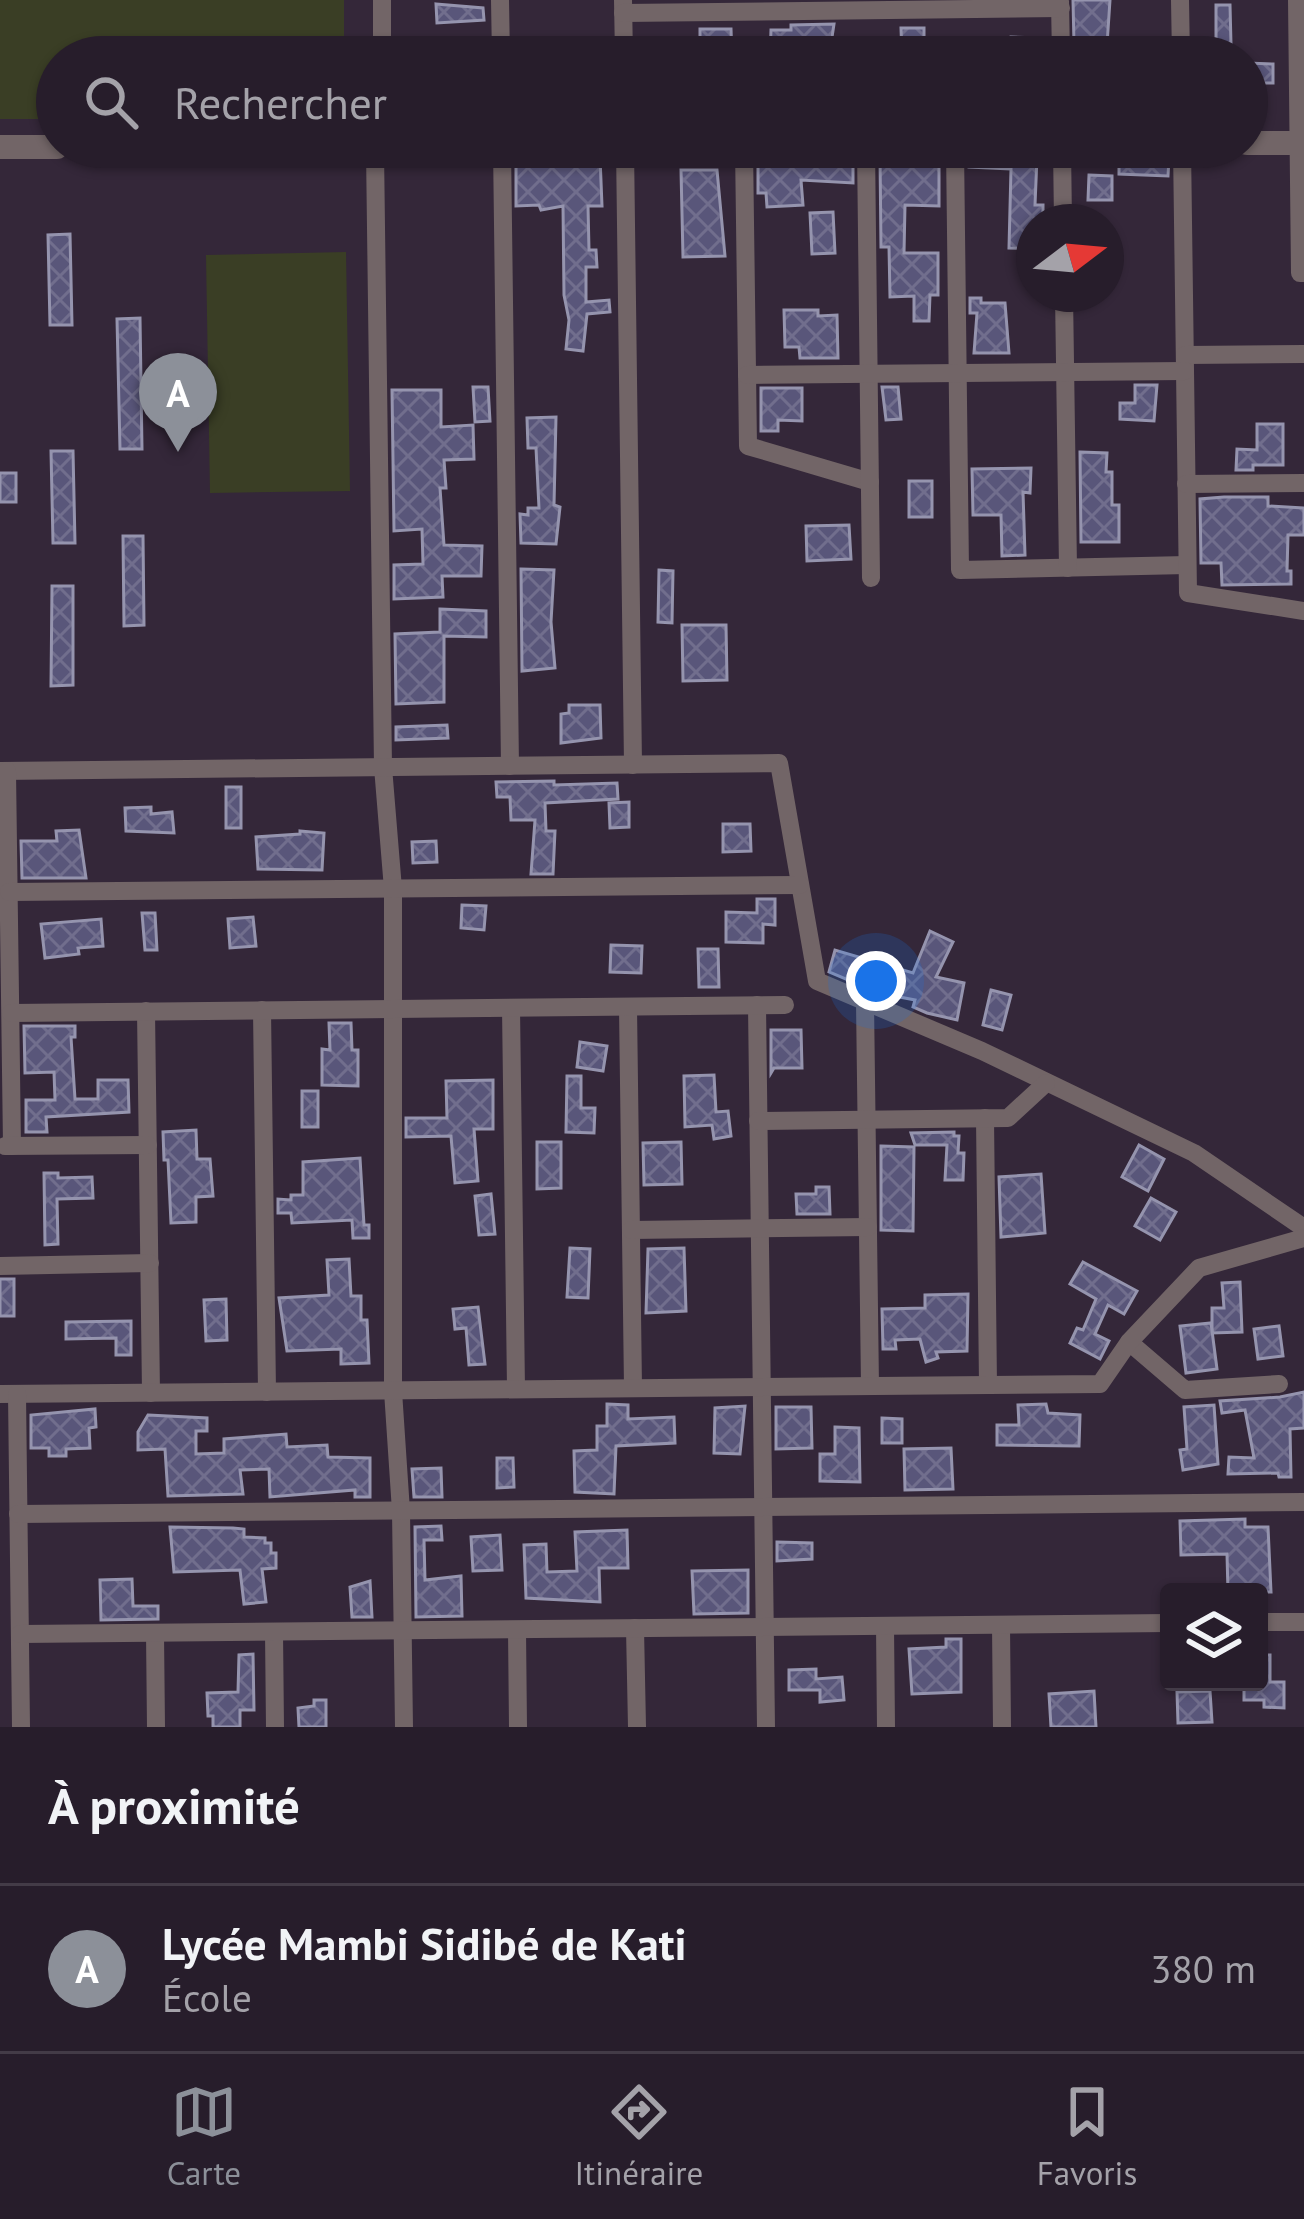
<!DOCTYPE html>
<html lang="fr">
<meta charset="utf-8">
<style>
:root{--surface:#271d2b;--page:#332a37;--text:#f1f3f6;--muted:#a4a2a9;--line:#433b47;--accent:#8c9099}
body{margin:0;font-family:"PT Sans",sans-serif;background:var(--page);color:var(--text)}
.controls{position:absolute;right:36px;bottom:36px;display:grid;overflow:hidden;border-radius:12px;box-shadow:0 3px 9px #0004}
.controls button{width:108px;height:108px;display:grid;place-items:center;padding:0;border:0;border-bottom:3px solid var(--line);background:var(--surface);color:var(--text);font:60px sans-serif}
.compass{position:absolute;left:1016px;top:204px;width:108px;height:108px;border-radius:50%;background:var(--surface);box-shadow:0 3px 9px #0004;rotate:74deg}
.you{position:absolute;left:876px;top:981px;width:42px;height:42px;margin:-30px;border:9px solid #fff;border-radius:50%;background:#1a73e8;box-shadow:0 0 0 18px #1a73e833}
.badge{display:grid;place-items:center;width:78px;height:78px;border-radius:50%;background:var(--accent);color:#fff;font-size:39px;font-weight:700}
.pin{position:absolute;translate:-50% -99px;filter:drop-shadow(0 3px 6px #0008)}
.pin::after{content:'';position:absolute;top:63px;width:42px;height:36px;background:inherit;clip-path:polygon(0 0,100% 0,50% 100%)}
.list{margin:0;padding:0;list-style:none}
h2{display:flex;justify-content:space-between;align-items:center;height:156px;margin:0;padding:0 48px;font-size:51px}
h2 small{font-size:39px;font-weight:400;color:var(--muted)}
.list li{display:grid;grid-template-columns:78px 1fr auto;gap:36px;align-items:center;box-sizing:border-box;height:168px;padding:0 48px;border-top:3px solid var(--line)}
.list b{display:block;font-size:45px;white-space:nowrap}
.list p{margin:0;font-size:39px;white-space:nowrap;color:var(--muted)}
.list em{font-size:39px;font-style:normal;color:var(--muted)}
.icon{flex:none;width:66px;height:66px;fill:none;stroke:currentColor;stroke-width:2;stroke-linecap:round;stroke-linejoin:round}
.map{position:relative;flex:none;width:1304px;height:1727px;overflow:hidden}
.search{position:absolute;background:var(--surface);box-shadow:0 3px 9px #0004;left:36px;right:36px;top:36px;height:132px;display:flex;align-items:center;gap:30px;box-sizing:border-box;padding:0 42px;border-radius:66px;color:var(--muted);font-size:45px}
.sheet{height:324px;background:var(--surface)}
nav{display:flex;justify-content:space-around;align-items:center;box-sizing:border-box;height:168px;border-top:3px solid var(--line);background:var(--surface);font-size:33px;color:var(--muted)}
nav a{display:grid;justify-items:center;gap:6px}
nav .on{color:var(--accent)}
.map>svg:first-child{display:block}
.grass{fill:#3a3e25}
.building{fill:url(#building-cross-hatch);stroke:#9594ae;stroke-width:3}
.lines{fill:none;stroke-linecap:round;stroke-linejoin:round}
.minor{stroke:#726567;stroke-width:18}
.tertiary{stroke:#726567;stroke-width:24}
</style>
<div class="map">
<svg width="1304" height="1727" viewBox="0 0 1304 1727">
<defs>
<pattern id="building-cross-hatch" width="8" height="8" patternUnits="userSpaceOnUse" patternTransform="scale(3)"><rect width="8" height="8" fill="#59567a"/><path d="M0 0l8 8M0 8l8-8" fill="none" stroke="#716e8d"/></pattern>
</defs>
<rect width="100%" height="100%" fill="#342739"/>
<g class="grass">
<path d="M0 0H344V57H57V119H0Z"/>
<path d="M346 252 350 491 210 493 206 255Z"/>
</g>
<g class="building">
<path d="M1073 0H1110L1107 45 1074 44Z"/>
<path d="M436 4 483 8 484 20 437 23Z"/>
<path d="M1216 5H1230L1231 44H1216Z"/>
<path d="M834 24 829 57H770L771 30H791V25Z"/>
<path d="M901 28H924V57H902Z"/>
<path d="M700 29H731L732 57H700Z"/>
<path d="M1011 37 1040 38 1039 57H1010Z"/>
<path d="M1247 63 1273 64V83H1261V120H1247Z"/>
<path d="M537 151 538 159 600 157 602 206H588L589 250H596L597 267H586V302L609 300 610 312 587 314 583 351 566 349 569 320 564 295 563 206 541 210 539 205 516 206V152Z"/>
<path d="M907 151H939V206L905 205 904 253H938V295H930L929 321H914V296L890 297 889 247H881L880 156H907Z"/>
<path d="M804 154V157L853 159V183L801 180 803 205 767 207 766 193H758V155Z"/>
<path d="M969 154 1037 157 1035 205H1043V222H1034V249L1009 248 1011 169 969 167Z"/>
<path d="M1119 157 1169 158 1168 176 1119 174Z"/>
<path d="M681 170H717L725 256 683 257Z"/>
<path d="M1089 175 1112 176V200H1088Z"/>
<path d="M833 212 835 253 812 254 810 213Z"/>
<path d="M70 234 72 325H50L48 235Z"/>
<path d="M970 298H981V303H1005L1009 353H974L977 313H970Z"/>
<path d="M784 310H818V316L837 315 838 358H800L799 347H785Z"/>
<path d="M140 318 142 449H120L117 319Z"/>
<path d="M1135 385H1157L1154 421 1120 419V403H1135Z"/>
<path d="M473 387H488L490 421 475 422Z"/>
<path d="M882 387H898L901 419 886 420Z"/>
<path d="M761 388H802V421L778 420V431H761Z"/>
<path d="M392 390H441V427L473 425 474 459 444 460 446 488H440L444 545 482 546 481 576H442L443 597 394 599V565L423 564 422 529 394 531Z"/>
<path d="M556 417 554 505 560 507 556 544 521 543 520 514 528 515V508H539L536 448H528L527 418Z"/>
<path d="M1257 424H1283V465H1253V470H1236L1237 449 1257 450Z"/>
<path d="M51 451H73L75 543H53Z"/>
<path d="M1080 452 1107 453 1106 472H1112V505H1119V542H1081Z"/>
<path d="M1031 468 1030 493 1023 492 1025 555 1002 556 1001 515H973L972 469Z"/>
<rect x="0" y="473" width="16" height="29"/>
<rect x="909" y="481" width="23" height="36"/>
<path d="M1224 497H1268V506L1304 508V535H1288L1287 571H1291V584L1222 585 1221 563H1201L1200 499Z"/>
<path d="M849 525 851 559 807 561 806 526Z"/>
<path d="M123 536H143L144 625 124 626Z"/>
<path d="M521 569 554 570 551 622 555 668 522 671Z"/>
<path d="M659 570 673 571 672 623 658 622Z"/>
<path d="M52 586H73V685L51 686Z"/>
<path d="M440 609 486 611V637L444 636V702L396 704 395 634 440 632Z"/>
<path d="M682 625H726L727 680 683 681Z"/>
<path d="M569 705H600L601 738 561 743V714L569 713Z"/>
<path d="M447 725 448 738 396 740V727Z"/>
<path d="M554 781V785L617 783 618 799 545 803 546 831H555L553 874H531L535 820H511L510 797H497L496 782Z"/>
<rect x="226" y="787" width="15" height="41"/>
<path d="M629 802V827L610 828 609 803Z"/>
<path d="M151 807V814L172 812 174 833 126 831 125 808Z"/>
<path d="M723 824H750L751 851 723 852Z"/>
<path d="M79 830 86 878H22L21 841H57L56 831Z"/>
<path d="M300 831 324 833 322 870 258 869 256 837 300 834Z"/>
<path d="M436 841 437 862 413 863 412 842Z"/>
<path d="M757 899H775V925L763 924V943L726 942V912L757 913Z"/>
<path d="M462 905 486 906 484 930 461 928Z"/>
<path d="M142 913H155L157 950H145Z"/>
<path d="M253 917 256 946 230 948 228 919Z"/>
<path d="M101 919 103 946 78 948 79 954 45 958 41 924Z"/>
<path d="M930 931 953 942 936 977 964 983 957 1020 927 1013 913 1007 915 1000 879 993 829 972 835 950 913 973Z"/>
<path d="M611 945 642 946 641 973 610 972Z"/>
<path d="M698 949H718L719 987H699Z"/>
<path d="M991 990 1011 995 1002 1030 983 1025Z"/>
<path d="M329 1023H351L352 1050H358V1086L322 1085V1049L330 1050Z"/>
<path d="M24 1026H75V1037H71L75 1099H98V1080H128L129 1112 46 1117 47 1132H26V1100H55L54 1072 25 1073Z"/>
<path d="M771 1030H801L802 1068H774L771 1073Z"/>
<path d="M580 1042 607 1046 603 1071 577 1067Z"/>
<path d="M714 1075 716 1112 728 1111 731 1136 714 1139 712 1125 685 1127 684 1076Z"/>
<path d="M567 1076H581V1108H595L594 1133 566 1132Z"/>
<path d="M493 1080V1129H474L478 1181 455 1183 451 1136 406 1137V1118H447L446 1081Z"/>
<rect x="302" y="1091" width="16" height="36"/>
<path d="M196 1130 197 1159H210L213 1196 196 1197V1222L171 1223 168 1160H164L163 1132Z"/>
<path d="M954 1132V1136H959L958 1153H964L963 1180H945L947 1145H915L911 1133Z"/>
<path d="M537 1142H561V1188L537 1189Z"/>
<path d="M681 1142 682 1184 644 1185 643 1143Z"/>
<path d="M1139 1145 1164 1159 1148 1191 1122 1177Z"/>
<path d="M881 1146 914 1147 913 1231 881 1230Z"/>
<path d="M360 1158 364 1225H369V1238H353L352 1220 292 1223 291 1213H278V1199L291 1200V1195H303V1162Z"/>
<path d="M44 1173H58V1178L92 1177 93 1198 57 1199 58 1244 45 1245Z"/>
<path d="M1041 1174 1045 1233 1001 1237 999 1177Z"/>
<path d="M816 1187H829L830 1214H797L796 1194H816Z"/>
<path d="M491 1194 495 1234 479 1235 475 1196Z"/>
<path d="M1151 1198 1176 1212 1160 1240 1135 1226Z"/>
<path d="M570 1248 590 1249 588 1298 567 1297Z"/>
<path d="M684 1248 686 1311 646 1313 648 1249Z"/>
<path d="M349 1259 351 1296H361V1320H367L369 1363 341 1364V1349L287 1351 279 1298 329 1295 327 1260Z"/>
<path d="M1083 1262 1137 1291 1124 1314 1108 1305 1095 1334 1109 1341 1100 1359 1070 1343 1077 1328 1083 1330 1096 1299 1070 1284Z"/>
<rect x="0" y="1279" width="14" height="37"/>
<path d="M1240 1282 1242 1332 1212 1333V1308H1224L1222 1283Z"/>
<path d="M968 1294 967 1351 936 1352 938 1358 926 1362 920 1339 895 1340 896 1349H883L882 1309 925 1308V1295Z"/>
<path d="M226 1299 227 1340 206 1341 204 1300Z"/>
<path d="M478 1307 485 1364 469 1365 466 1328 455 1329 453 1309Z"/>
<path d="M131 1321V1355H116V1338L66 1339V1322Z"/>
<path d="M1211 1323 1217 1369 1186 1373 1180 1326Z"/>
<path d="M1279 1326 1283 1356 1258 1359 1254 1329Z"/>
<path d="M1304 1392V1428L1290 1429 1291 1477H1279L1278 1473 1228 1474 1229 1457 1254 1458 1245 1410 1222 1413 1220 1401 1280 1397Z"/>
<path d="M607 1404 628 1405V1419L674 1417 675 1443 616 1446 614 1494 575 1492 574 1451 597 1450V1426H607Z"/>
<path d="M1046 1404 1048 1413 1080 1415 1079 1446 997 1445V1425H1019L1018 1405Z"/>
<path d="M1214 1405 1218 1464 1183 1470 1180 1450 1187 1449 1184 1407Z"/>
<path d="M745 1406 740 1454 714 1453 715 1408Z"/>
<path d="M776 1407H811L812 1448 776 1449Z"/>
<path d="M95 1409 96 1427 89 1428 90 1448 66 1449V1456H49V1448H31V1415Z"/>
<path d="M148 1415 207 1418V1431H196V1454L224 1453V1439L286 1434 287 1447 327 1445 328 1457 370 1458V1497H355V1490L270 1497 269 1469 240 1470 243 1494 168 1496 165 1449 138 1450V1432Z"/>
<path d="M882 1418 902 1419V1443H882Z"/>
<path d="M835 1427 859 1428 860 1482 820 1481V1454H835Z"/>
<path d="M951 1448 953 1489 905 1490 904 1449Z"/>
<path d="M497 1458H513L514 1487 497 1488Z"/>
<path d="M441 1468 442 1497H414L412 1469Z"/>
<path d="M1245 1519V1527H1268L1271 1592H1228L1227 1554 1181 1555 1180 1521Z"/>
<path d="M441 1526 442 1540H424L425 1580 461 1576 462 1616 416 1617 415 1527Z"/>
<path d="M170 1527 233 1528 244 1529V1537L265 1538V1543H271V1553H276V1568L262 1569 266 1602 244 1604 240 1570 174 1572Z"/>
<path d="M627 1530 628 1568H599L600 1602 526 1598 524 1545 546 1544 547 1572 577 1571 575 1532Z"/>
<path d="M500 1535 502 1570 473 1571 471 1537Z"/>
<path d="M777 1542 812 1543V1559L777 1561Z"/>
<path d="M748 1570V1613L694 1614 692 1571Z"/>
<path d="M132 1579 133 1606H158V1619L101 1620 100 1580Z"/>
<path d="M370 1581 372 1617H352L350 1587Z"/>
<path d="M946 1639H961V1692L912 1694 909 1649 946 1647Z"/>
<path d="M253 1654 254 1710H240V1727H213V1716H208L207 1693 238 1692 239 1655Z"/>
<path d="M1259 1655H1270V1682H1284V1708L1264 1707V1700H1244V1682H1259Z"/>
<path d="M816 1669V1679L842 1677 844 1700 820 1702V1690H789V1670Z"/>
<path d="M1094 1691 1096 1727H1051L1049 1694Z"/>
<path d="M1210 1691 1212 1722 1178 1723 1177 1692Z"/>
<path d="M314 1700H326V1727H299L298 1708 314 1706Z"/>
</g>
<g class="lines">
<g class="minor">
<path d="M382 0V57"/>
<path d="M500 0 501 57"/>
<path d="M623 0 624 57"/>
<path d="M1180 0 1181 57"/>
<path d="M1297 0 1300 273H1304"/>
<path d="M1060 2 1061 57"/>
<path d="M623 13 1061 8"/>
<path d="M381 147 375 150 383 767 393 889V1391L401 1511 404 1727"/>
<path d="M502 147 510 766"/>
<path d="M625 147 633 765"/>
<path d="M744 147 748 446 870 482"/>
<path d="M866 147 871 578"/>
<path d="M955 147 960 570 1187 565"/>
<path d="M1062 147 1063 222"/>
<path d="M1182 147 1188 593 1304 611"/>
<path d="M1064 294 1068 568"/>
<path d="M1185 355 1304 354"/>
<path d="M747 375 1185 371"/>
<path d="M1186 484 1304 483"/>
<path d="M0 771 779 763 817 981 982 1051 1194 1153 1304 1228"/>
<path d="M7 771 12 1146"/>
<path d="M9 892 800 885"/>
<path d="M865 1002 870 1386"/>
<path d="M757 1005 766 1727"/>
<path d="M628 1007 633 1388"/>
<path d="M511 1008 516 1389"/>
<path d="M262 1010 267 1392"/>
<path d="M146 1011 151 1393"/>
<path d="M11 1013 785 1005"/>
<path d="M985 1118 988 1385"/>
<path d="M758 1121 1008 1118 1046 1083"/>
<path d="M5 1146 148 1145"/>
<path d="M631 1230 868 1227"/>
<path d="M0 1266 150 1263"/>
<path d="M1129 1342 1185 1390 1279 1384"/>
<path d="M0 1394 1100 1384 1129 1342 1199 1268 1304 1238"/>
<path d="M17 1394 21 1727"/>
<path d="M18 1514 1304 1502"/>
<path d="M1259 1622H1304"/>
<path d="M1001 1625 1002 1727"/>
<path d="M885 1626 886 1727"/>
<path d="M635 1628 637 1727"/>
<path d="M517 1630 518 1727"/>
<path d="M274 1632 275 1727"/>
<path d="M155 1633 156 1727"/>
<path d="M20 1634 1169 1623"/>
</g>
<g class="tertiary">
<path d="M1247 143H1304"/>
<path d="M0 147H57"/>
</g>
</g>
</svg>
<div class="controls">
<button><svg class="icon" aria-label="layers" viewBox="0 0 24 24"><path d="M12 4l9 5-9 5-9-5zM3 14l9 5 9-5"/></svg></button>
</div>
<svg class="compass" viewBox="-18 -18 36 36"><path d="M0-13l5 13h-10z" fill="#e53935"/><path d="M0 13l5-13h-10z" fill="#a4a2a9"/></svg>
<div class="you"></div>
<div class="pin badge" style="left:178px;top:452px">A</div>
<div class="search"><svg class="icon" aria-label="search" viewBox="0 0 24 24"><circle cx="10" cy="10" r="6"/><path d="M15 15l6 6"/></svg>Rechercher</div>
</div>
<section class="sheet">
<h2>À proximité<small></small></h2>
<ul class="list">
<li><span class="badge">A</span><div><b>Lycée Mambi Sidibé de Kati</b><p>École</p></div><em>380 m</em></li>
</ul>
</section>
<nav>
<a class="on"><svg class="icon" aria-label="map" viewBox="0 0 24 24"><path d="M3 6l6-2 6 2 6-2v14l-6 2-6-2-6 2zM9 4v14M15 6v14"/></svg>Carte</a>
<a><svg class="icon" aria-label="directions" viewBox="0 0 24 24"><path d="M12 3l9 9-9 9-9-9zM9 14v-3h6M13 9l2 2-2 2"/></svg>Itinéraire</a>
<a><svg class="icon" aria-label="saved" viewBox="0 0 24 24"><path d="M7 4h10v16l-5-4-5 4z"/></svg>Favoris</a>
</nav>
